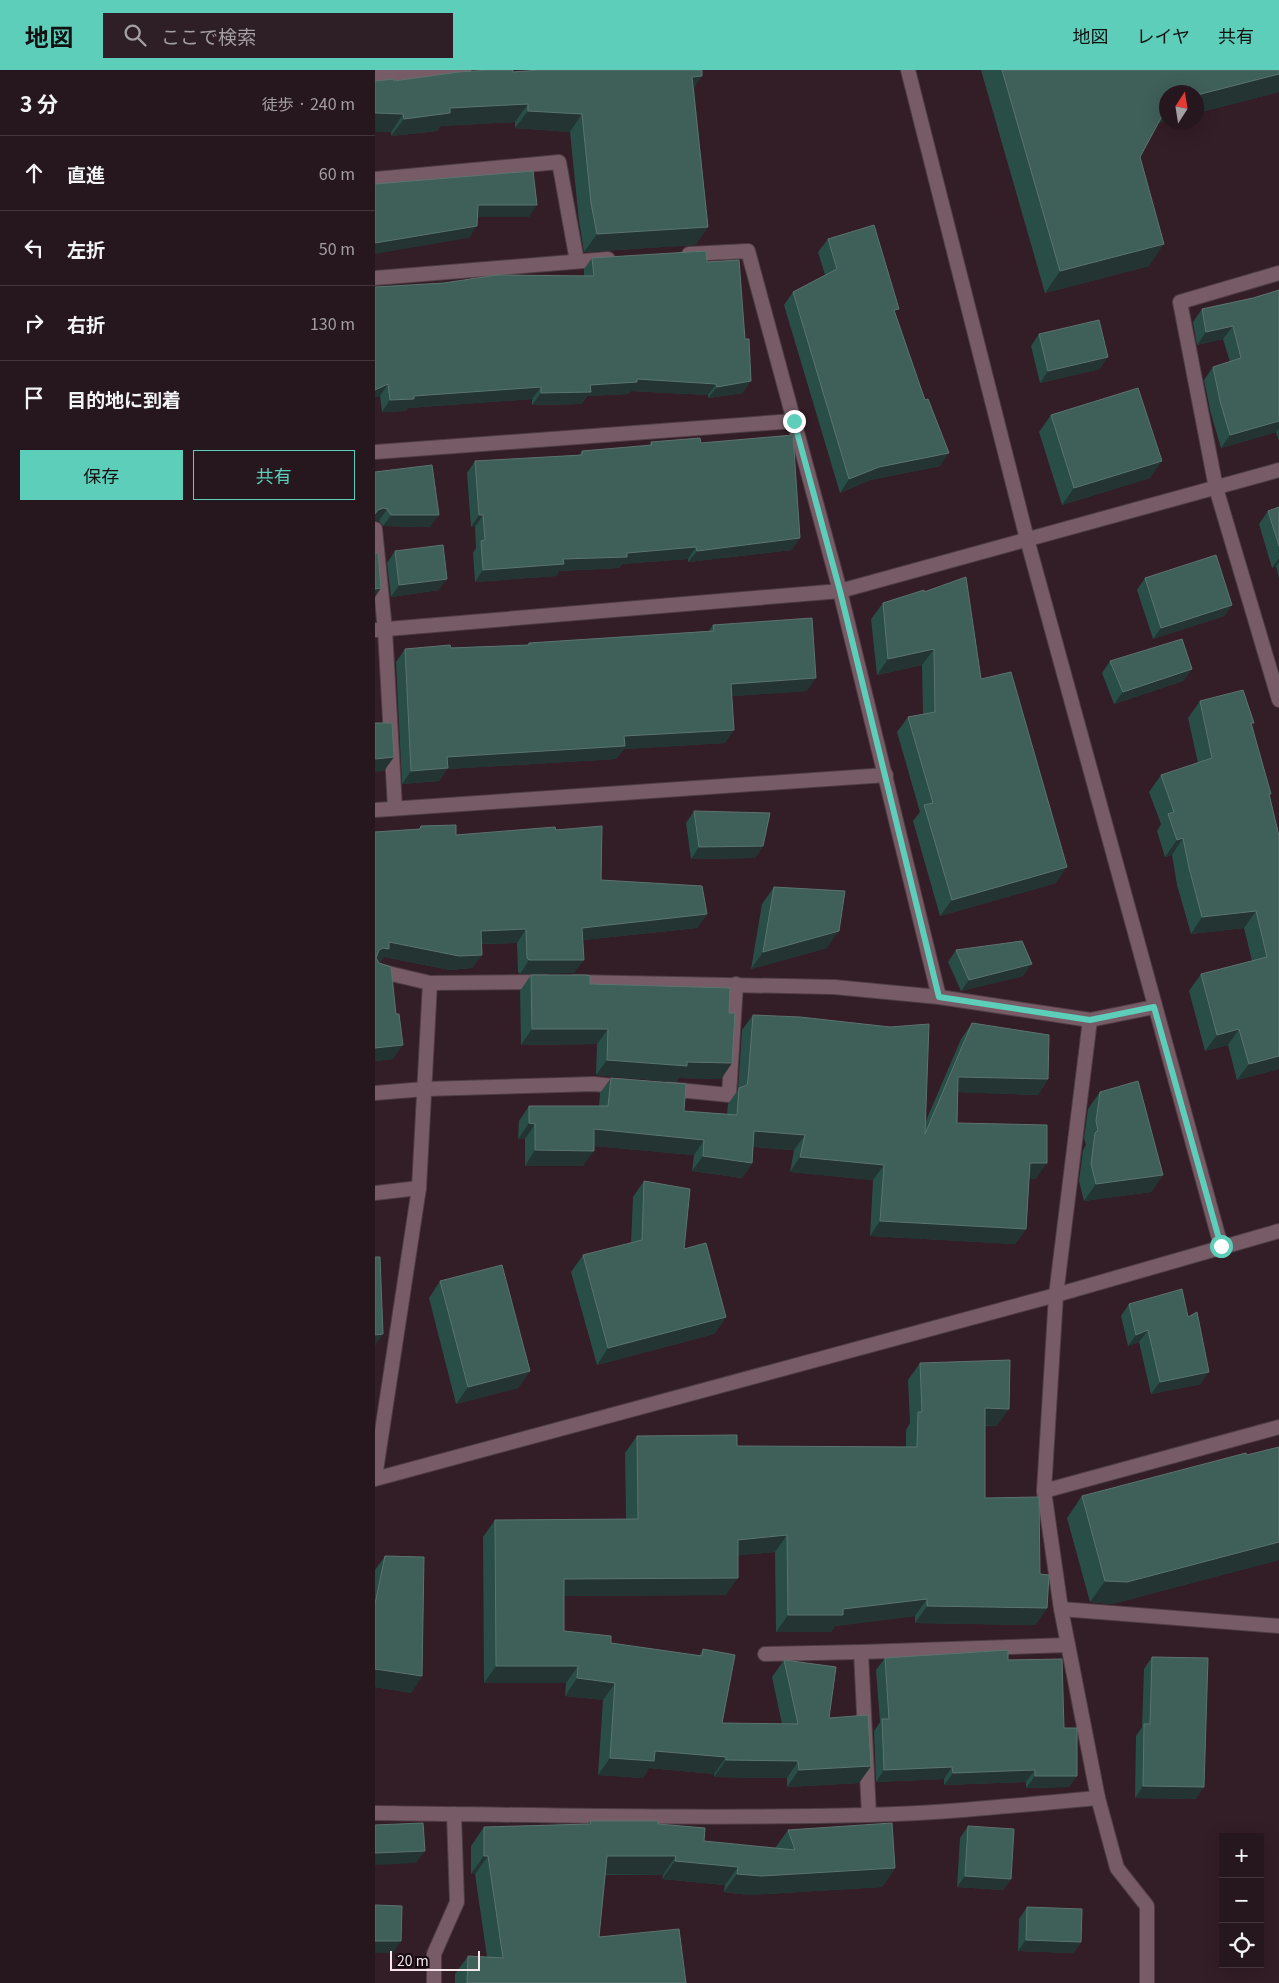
<!DOCTYPE html>
<html lang="ja">
<meta charset="utf-8">
<style>
:root{--surface:#26161d;--page:#2e1f26;--text:#f1f3f6;--muted:#a49fa4;--line:#42353b;--accent:#5dceb9}
body{margin:0;font-family:Georgia,"Noto Sans JP",serif;background:var(--page);color:var(--text)}
.controls{position:absolute;right:15px;bottom:15px;display:grid;overflow:hidden;border-radius:0px;box-shadow:0 5px 20px #0002}
.controls button{width:45px;height:45px;display:grid;place-items:center;padding:0;border:0;border-bottom:1px solid var(--line);background:var(--surface);color:var(--text);font:25px sans-serif}
.compass{position:absolute;left:784px;top:15px;width:45px;height:45px;border-radius:50%;background:var(--surface);box-shadow:0 5px 20px #0002;rotate:12deg}
.scale{position:absolute;left:15px;bottom:12px;width:90px;box-sizing:border-box;padding-left:5px;border:2px solid #f6e6ec;border-top:0;font-size:14px;line-height:18px;white-space:nowrap;color:#f6e6ec;-webkit-text-stroke:4px #140a0f;paint-order:stroke}
.stop{position:absolute;width:15px;height:15px;margin:-11px;border:4px solid #5dceb9;border-radius:50%;background:#fff}
.stop.end{background:#5dceb9;border-color:#fff;box-shadow:0 1px 5px #0008}
.list{margin:0;padding:0;list-style:none}
h2{display:flex;justify-content:space-between;align-items:center;height:65px;margin:0;padding:0 20px;font-size:21px}
h2 small{font-size:16px;font-weight:400;color:var(--muted)}
.list li{display:grid;grid-template-columns:32px 1fr auto;gap:15px;align-items:center;box-sizing:border-box;height:75px;padding:0 20px;border-top:1px solid var(--line)}
.list b{display:block;font-size:19px;white-space:nowrap}
.list em{font-size:16px;font-style:normal;color:var(--muted)}
.actions{display:flex;gap:10px;padding:15px 20px}
.actions a{flex:1;padding:11px 0;border:1px solid var(--accent);border-radius:0px;text-align:center;font-size:18px;color:var(--accent)}
.actions .main{background:var(--accent);color:#111}
.icon{flex:none;width:28px;height:28px;fill:none;stroke:currentColor;stroke-width:2;stroke-linecap:round;stroke-linejoin:round}
.map{position:relative;flex:none;width:904px;height:1913px;overflow:hidden}
header{display:flex;align-items:center;gap:30px;box-sizing:border-box;height:70px;padding:0 25px;background:var(--accent);color:#111}
header strong{font-size:24px}
nav{display:flex;gap:28px;margin-inline-start:auto;font-size:18px}
.search{width:350px;height:45px;background:var(--page);display:flex;align-items:center;gap:12px;box-sizing:border-box;padding:0 18px;border-radius:0px;color:var(--muted);font-size:19px}
main{display:flex}
aside{flex:1;background:var(--surface)}
.map>svg:first-child{display:block}
.lines{fill:none;stroke-linecap:round;stroke-linejoin:round}
.minor-casing{stroke:#4f3c44;stroke-width:16}
.tertiary-casing{stroke:#4f3c44;stroke-width:16}
.minor{stroke:#775c67;stroke-width:14}
.tertiary{stroke:#775c67;stroke-width:14}
.wall{fill:#284e47}
.shaded-wall{fill:#233433}
.building{fill:#3f5f59;stroke:#5b7470}
.route{stroke:#5dceb9;stroke-width:6}
</style>
<header>
<strong>地図</strong>
<div class="search"><svg class="icon" aria-label="search" viewBox="0 0 24 24"><circle cx="10" cy="10" r="6"/><path d="M15 15l6 6"/></svg>ここで検索</div>
<nav><a>地図</a><a>レイヤ</a><a>共有</a></nav>
</header>
<main>
<aside>
<h2>3 分<small>徒歩 · 240 m</small></h2>
<ul class="list">
<li><svg class="icon" aria-label="ahead" viewBox="0 0 24 24"><path d="M12 20V5M6 11l6-6 6 6"/></svg><div><b>直進</b></div><em>60 m</em></li>
<li><svg class="icon" aria-label="left" viewBox="0 0 24 24"><path d="M17 20v-9H6M10 6l-5 5 5 5"/></svg><div><b>左折</b></div><em>50 m</em></li>
<li><svg class="icon" aria-label="right" viewBox="0 0 24 24"><path d="M7 20v-9h11M14 6l5 5-5 5"/></svg><div><b>右折</b></div><em>130 m</em></li>
<li><svg class="icon" aria-label="arrive" viewBox="0 0 24 24"><path d="M6 21V4h12l-3 4 3 4H6"/></svg><div><b>目的地に到着</b></div></li>
</ul>
<div class="actions"><a class="main">保存</a><a>共有</a></div>
</aside>
<div class="map">
<svg width="904" height="1913" viewBox="0 0 904 1913">
<rect width="100%" height="100%" fill="#331d27"/>
<g class="lines">
<defs>
<g id="minor">
<path d="M0 4 89 0"/>
<path d="M0 109 184 92 202 191"/>
<path d="M314 184 373 181 465 521 564 927"/>
<path d="M904 203 805 232 841 418 904 630"/>
<path d="M0 208 233 189"/>
<path d="M0 382 419 351"/>
<path d="M0 459 10 560 20 738"/>
<path d="M0 560 465 521 904 400"/>
<path d="M0 740 511 705"/>
<path d="M0 900 55 913 170 912"/>
<path d="M199 912 459 917 564 927 715 950 779 937"/>
<path d="M715 950 681 1225 669 1421 686 1539 723 1728 742 1798 772 1836V1913"/>
<path d="M293 1019 354 1025 361 914"/>
<path d="M0 1023 50 1019 219 1014 249 1017"/>
<path d="M0 1123 44 1118"/>
<path d="M0 1407 44 1118 55 913"/>
<path d="M669 1421 904 1357"/>
<path d="M686 1539 904 1556"/>
<path d="M486 1582 494 1745"/>
<path d="M390 1584 486 1582 693 1575"/>
<path d="M0 1743C164 1745 328 1749 492 1745 569 1743 646 1735 723 1728"/>
<path d="M59 1913V1884L82 1832 79 1744"/>
</g>
<g id="tertiary">
<path d="M533 0 652 469 846 1176"/>
<path d="M0 1409 681 1225 904 1161"/>
</g>
</defs>
<use href="#minor" class="minor-casing"/>
<use href="#tertiary" class="tertiary-casing"/>
<use href="#minor" class="minor"/>
<use href="#tertiary" class="tertiary"/>
</g>
<g class="wall">
<path d="M606 0H904V22L822 43V22L792 50 783 53 765 87 774 196 670 223Z"/>
<path d="M138 2 319 18 333 157 320 175 209 182 204 151 195 62 140 58V52L66 56 62 61 16 66 19 11Z"/>
<path d="M453 169 520 244 550 330 565 396 495 410 465 423 409 235 418 222 450 205 443 182Z"/>
<path d="M217 188 332 192 368 323 333 328V325L256 321 253 324 212 326 207 334 157 335V329L33 338 30 341 7 342 5 326 0 217 209 206V199Z"/>
<path d="M904 220V371L901 362 846 378 836 344 829 310 838 297 855 292 848 269 822 275 818 252 827 239 878 228Z"/>
<path d="M664 264 725 299 665 313 656 276Z"/>
<path d="M676 345 775 408 687 435 664 362Z"/>
<path d="M276 372 326 373 417 480 313 492V489L247 494 244 498 184 501 181 506 100 512 98 483 101 478 100 457H96L92 403 100 391 204 385 207 381 274 376Z"/>
<path d="M0 402 55 457 8 456 4 451 0 450Z"/>
<path d="M904 437V508L901 496 897 498 884 454 893 441Z"/>
<path d="M20 481 64 520 16 527 12 493Z"/>
<path d="M770 508 857 535 849 546 778 569 762 520Z"/>
<path d="M549 522 606 609 681 813 565 846 538 751 545 742 522 662 533 647 548 644 547 595 502 605 496 549 508 533Z"/>
<path d="M338 555 432 621 357 626 350 673 249 679 241 689 72 699 64 711 27 714 21 592 30 579 152 575 154 573 334 561Z"/>
<path d="M735 591 817 599 808 611 739 634 727 603Z"/>
<path d="M825 631 877 655 895 726 904 766V999L862 1010 853 975 830 981 814 921 826 904 877 891 869 858 816 864 802 815 797 785 790 787 782 761 786 754 774 722 786 705 823 693 813 648Z"/>
<path d="M319 741 388 776 380 788 316 789 311 753Z"/>
<path d="M46 756 81 765 181 760 226 810 332 844 322 858 208 870 199 903 145 904 143 902 142 873 106 874 107 885 97 898 75 900 9 887 5 892H3L18 989 0 991V762L44 759Z"/>
<path d="M399 817 452 878 376 899 387 834Z"/>
<path d="M581 880 648 906 586 921 573 892Z"/>
<path d="M156 905 215 914 354 943 357 993 346 1009 304 1008 301 1012 221 1005 222 974 146 975 145 921Z"/>
<path d="M378 945 550 1053 586 969 597 953 673 1009 663 1025 583 1022 582 1053 661 1109 654 1108 651 1159 640 1174 495 1166 498 1110 415 1102 419 1080 378 1077 377 1093 367 1108 317 1101 319 1085 219 1076 208 1096H150V1069H143L144 1051 154 1036H224L225 1023 236 1008 309 1041 352 1044 353 1034 363 1020 367 960Z"/>
<path d="M725 1022 788 1105 776 1122 709 1131 704 1111 708 1080 711 1075 709 1068 713 1039Z"/>
<path d="M269 1111 309 1179 351 1247 339 1264 222 1295 196 1202 208 1185 256 1173 258 1127Z"/>
<path d="M65 1211 155 1301 143 1318 81 1334 54 1228Z"/>
<path d="M754 1234 826 1314 776 1324 764 1272 753 1276 746 1246Z"/>
<path d="M545 1293 622 1356H610V1428L665 1504 672 1538 660 1555 540 1553V1546L460 1556 456 1562H401L400 1482 363 1485 351 1525 189 1526V1561L236 1573 324 1586 328 1579 347 1653 407 1654 397 1607 409 1590 454 1648 496 1696 484 1713 412 1717V1708L339 1707V1704L274 1698 268 1708 223 1705 228 1630 190 1626 191 1613H109L108 1467 120 1450 251 1449 250 1383 262 1366 362 1376 531 1377V1360L535 1353 533 1310Z"/>
<path d="M904 1377V1490L737 1534 715 1532 692 1448 707 1426Z"/>
<path d="M10 1486 47 1606 36 1623 0 1617V1500Z"/>
<path d="M777 1587 821 1729 760 1728 761 1666 767 1657 769 1599Z"/>
<path d="M510 1588 633 1590 689 1658 702 1706 694 1717 651 1718V1712L569 1715V1709L501 1712 499 1661 505 1652 501 1600Z"/>
<path d="M215 1751 283 1754 329 1771 400 1778 413 1760 520 1798 507 1817 374 1825 349 1822 350 1815 287 1809 288 1805H230L224 1867 311 1913H80V1904L93 1886 112 1887 100 1804H96V1776L109 1757 212 1754Z"/>
<path d="M593 1756 636 1809 628 1820 582 1817 585 1768Z"/>
<path d="M652 1837 706 1872 698 1883 643 1881 644 1849Z"/>
</g>
<g class="shaded-wall">
<path d="M904 4V22L822 43V25Z"/>
<path d="M327 6 315 24 317 7Z"/>
<path d="M153 34 140 52 66 56 62 61 16 66 29 49 75 38Z"/>
<path d="M792 35V50L779 54Z"/>
<path d="M153 41 207 44 195 62 140 58Z"/>
<path d="M0 43 28 44 16 62H0Z"/>
<path d="M103 135H162L154 147H95Z"/>
<path d="M102 156 94 168 0 184V173Z"/>
<path d="M333 157 320 175 209 182 222 164Z"/>
<path d="M789 174 774 196 670 223 685 201Z"/>
<path d="M858 256 848 269 822 275 831 262Z"/>
<path d="M733 287 725 299 665 313 673 301Z"/>
<path d="M262 309 341 314 333 325 256 321 253 324 212 326 207 334 157 335 166 323 215 315Z"/>
<path d="M376 311 368 323 333 328 342 317Z"/>
<path d="M13 314 5 326 0 328V320Z"/>
<path d="M166 317 157 329 33 338 30 341 7 342 15 330 39 326Z"/>
<path d="M904 351V358L901 362 846 378 855 365Z"/>
<path d="M574 383 565 396 495 410 465 423 474 409 504 397Z"/>
<path d="M787 391 775 408 687 435 699 418Z"/>
<path d="M8 438 12 439 4 451 0 450V444L3 440Z"/>
<path d="M16 445H64L55 457 8 456Z"/>
<path d="M104 445H108L100 457H96Z"/>
<path d="M425 468 417 480 313 492 322 481Z"/>
<path d="M321 477 313 489 247 494 244 498 184 501 181 506 100 512 108 500 188 489 252 483Z"/>
<path d="M904 488V492L901 496 897 498Z"/>
<path d="M72 509 64 520 16 527 24 515Z"/>
<path d="M6 518 0 527V519Z"/>
<path d="M857 535 849 546 778 569 786 558Z"/>
<path d="M559 579 547 595 502 605 513 589Z"/>
<path d="M817 599 808 611 739 634 748 622Z"/>
<path d="M441 608 432 621 347 627 356 614Z"/>
<path d="M359 660 350 673 249 679 241 689 72 699 64 711 27 714 36 701 72 687 249 666Z"/>
<path d="M19 687 9 701 0 702V689Z"/>
<path d="M808 768 797 785 790 787 802 770Z"/>
<path d="M388 776 380 788 316 789 324 777Z"/>
<path d="M692 797 681 813 565 846 577 830Z"/>
<path d="M881 841 869 858 816 864 827 847Z"/>
<path d="M332 844 322 858 198 871 207 858Z"/>
<path d="M151 859 142 873 96 874 106 861Z"/>
<path d="M464 861 452 878 376 899 388 882Z"/>
<path d="M14 872 107 885 97 898 75 900 9 887 5 892H0L4 880Z"/>
<path d="M154 890H209L199 903 145 904Z"/>
<path d="M657 894 648 906 586 921 594 910Z"/>
<path d="M157 959H233L222 974 146 975Z"/>
<path d="M864 959 853 975 830 981 842 965Z"/>
<path d="M28 975 18 989 0 991V978Z"/>
<path d="M904 986V999L862 1010 874 994Z"/>
<path d="M232 990 312 992 357 993 346 1009 304 1008 301 1012 221 1005Z"/>
<path d="M583 1007 673 1009 663 1025 572 1022Z"/>
<path d="M154 1053 160 1054 150 1069H143Z"/>
<path d="M219 1059 329 1070 319 1085 208 1075Z"/>
<path d="M379 1061 430 1065 419 1080 368 1076Z"/>
<path d="M160 1080 219 1081 208 1096H150Z"/>
<path d="M328 1086 377 1093 367 1108 317 1101Z"/>
<path d="M425 1087 509 1095 498 1110 415 1102Z"/>
<path d="M655 1093H672L661 1109 644 1108Z"/>
<path d="M788 1105 776 1122 709 1131 721 1114Z"/>
<path d="M505 1151 651 1159 640 1174 495 1166Z"/>
<path d="M351 1247 339 1264 222 1295 233 1278Z"/>
<path d="M773 1260 764 1272 753 1276 761 1265Z"/>
<path d="M8 1264 0 1276V1265Z"/>
<path d="M155 1301 143 1318 81 1334 93 1317Z"/>
<path d="M834 1302 826 1314 776 1324 785 1312Z"/>
<path d="M610 1338 634 1339 622 1356 598 1355Z"/>
<path d="M412 1465 400 1482 351 1487 363 1470Z"/>
<path d="M904 1472V1490L737 1534 715 1532 730 1511Z"/>
<path d="M363 1508 351 1525 177 1526 189 1509Z"/>
<path d="M552 1529 540 1546 460 1556 456 1562H401L413 1545Z"/>
<path d="M552 1536 672 1538 660 1555 540 1553Z"/>
<path d="M121 1596H203L191 1613H109Z"/>
<path d="M0 1599 47 1606 36 1623 0 1617Z"/>
<path d="M202 1608 240 1613 228 1630 190 1626Z"/>
<path d="M280 1681 351 1687 339 1704 274 1698 268 1708 223 1705 235 1688Z"/>
<path d="M351 1690 423 1691 412 1708 339 1707Z"/>
<path d="M496 1696 484 1713 412 1717 424 1700Z"/>
<path d="M577 1697 569 1709 501 1712 509 1700Z"/>
<path d="M660 1700 651 1712 569 1715 578 1703Z"/>
<path d="M660 1706H702L694 1717 651 1718Z"/>
<path d="M768 1716 829 1717 821 1729 760 1728Z"/>
<path d="M50 1781 41 1793 0 1795V1783Z"/>
<path d="M109 1786H113L100 1804H96Z"/>
<path d="M232 1786H301L288 1805 219 1804Z"/>
<path d="M300 1791 363 1797 350 1815 287 1809Z"/>
<path d="M520 1798 507 1817 374 1825 349 1822 362 1804Z"/>
<path d="M590 1806 636 1809 628 1820 582 1817Z"/>
<path d="M651 1870 706 1872 698 1883 643 1881Z"/>
<path d="M0 1871H26L18 1883H0Z"/>
</g>
<g class="building">
<path d="M115 0H138V2L164 0H327V6L317 7 333 157 222 164 216 133 207 44 153 41V34L75 38V43L29 49 28 44 0 43V11L19 9V11L84 2Z"/>
<path d="M627 0H904V4L822 25V22H792V37L765 87 789 174 685 201Z"/>
<path d="M158 101 162 135H103L102 156 0 173V114Z"/>
<path d="M499 155 524 239 519 240 550 330 553 329 574 383 504 397 474 409 418 222 462 199 453 169Z"/>
<path d="M331 181 332 192 364 190 370 269H374L376 311 342 317 341 314 262 309V312L215 315 216 322 166 323V317L39 326V329L15 330 13 314 0 320V217L69 213 122 205 219 206 217 188Z"/>
<path d="M904 220V351L855 365 845 331 838 297 866 288 858 256 831 262 827 239 878 228Z"/>
<path d="M724 250 733 287 673 301 664 264Z"/>
<path d="M763 318 787 391 699 418 676 345Z"/>
<path d="M418 365 425 468 322 481 321 477 252 483V487L188 489 189 494 108 500 106 471 110 470 108 445H104L100 391 207 385V381L277 375 276 372 325 368 326 373Z"/>
<path d="M57 395 64 445H16L12 439 8 438 3 440 0 444V402Z"/>
<path d="M904 437V476L893 441Z"/>
<path d="M68 475 72 509 24 515 20 481Z"/>
<path d="M0 483H3L6 518 0 519Z"/>
<path d="M841 485 857 535 786 558 770 508Z"/>
<path d="M591 507 606 609 636 602 692 797 577 830 549 735 558 733 533 647 560 642 559 579 513 589 508 533 549 520V522Z"/>
<path d="M437 548 441 608 356 614 359 660 249 666 250 676 72 687 73 698 36 701 30 579 75 575 76 578 154 575V573L339 561 338 555Z"/>
<path d="M807 569 817 599 748 622 735 591Z"/>
<path d="M868 620 879 653H876L896 724H894L904 766V986L874 994 864 959 842 965 826 904 892 887 881 841 827 847 814 798 808 768 802 770 793 744 799 742 786 705 837 688 825 631Z"/>
<path d="M0 653H17L19 687 0 689Z"/>
<path d="M319 741 395 743 388 776 324 777Z"/>
<path d="M81 755V765L180 757 181 760 227 756 226 810 327 816 332 844 207 858 209 890H154L152 888 151 859 106 861 107 885 84 886 14 872V879L8 878 4 880 1 888 4 893 16 897 21 944H24L28 975 0 978V762L45 759 46 756Z"/>
<path d="M399 817 470 821 464 861 388 882Z"/>
<path d="M647 871 657 894 594 910 581 880Z"/>
<path d="M156 905H211L215 906V914L355 918 354 943H360L357 993 312 992V996L232 990 233 959H157Z"/>
<path d="M378 945 425 947 515 957 554 954 550 1064 597 953 674 965 673 1009 583 1007 582 1053 672 1055V1093H655L651 1159 505 1151 509 1095 425 1087 430 1065 379 1061 377 1093 328 1086 329 1070 219 1059V1081L160 1080V1054L154 1053V1036H233L236 1008 311 1014 309 1041 362 1045 364 1018 372 1015 373 1010Z"/>
<path d="M763 1011 788 1105 721 1114 716 1094 720 1063 723 1060 721 1051 725 1022Z"/>
<path d="M269 1111 315 1119 309 1179 331 1173 351 1247 233 1278 208 1185 267 1170Z"/>
<path d="M0 1187H5L8 1264 0 1265Z"/>
<path d="M127 1195 155 1301 93 1317 65 1211Z"/>
<path d="M807 1219 813 1247 822 1242 834 1302 785 1312 773 1260 761 1265 754 1234Z"/>
<path d="M635 1290 634 1339 610 1338V1428L664 1427 665 1504 674 1505 672 1538 552 1536V1529L468 1539V1545H413L412 1465 363 1470V1508L189 1509V1561L236 1566V1573L327 1586 328 1579 360 1585 347 1653 423 1654 409 1590 461 1597 454 1648 493 1645 496 1696 424 1700 423 1691 351 1690V1687L280 1681 279 1691 235 1688 240 1613 202 1608 203 1596H121L120 1450 263 1449 262 1366 362 1365V1376L542 1377 543 1342H547L545 1293Z"/>
<path d="M904 1377V1472L752 1512 730 1511 707 1426 871 1383 872 1385Z"/>
<path d="M10 1486 49 1487 47 1606 0 1599V1534Z"/>
<path d="M633 1580V1590L687 1589 689 1658H702V1706H660V1700L578 1703 577 1697 509 1700 507 1649H514L510 1588Z"/>
<path d="M777 1587 833 1588 829 1717 768 1716 769 1654H775Z"/>
<path d="M215 1751H283V1754L330 1758 329 1771 420 1780 413 1760 517 1753 520 1798 387 1806 362 1804 363 1797 300 1791 301 1786H232L224 1867 304 1859 311 1913H92L93 1886 128 1888 113 1786H109V1757L216 1754Z"/>
<path d="M48 1753 50 1781 0 1783V1755Z"/>
<path d="M593 1756 639 1759 636 1809 590 1806Z"/>
<path d="M0 1835 27 1836 26 1871H0Z"/>
<path d="M652 1837 707 1839 706 1872 651 1870Z"/>
</g>
<g class="lines">
<path class="route" d="M419 351 465 521 564 927 715 950 779 937 846 1176"/>
</g>
</svg>
<div class="controls">
<button>+</button>
<button>−</button>
<button><svg class="icon" aria-label="locate" viewBox="0 0 24 24"><circle cx="12" cy="12" r="6"/><path d="M12 2v4M12 18v4M2 12h4M18 12h4"/></svg></button>
</div>
<svg class="compass" viewBox="-18 -18 36 36"><path d="M0-13l5 13h-10z" fill="#e53935"/><path d="M0 13l5-13h-10z" fill="#a49fa4"/></svg>
<div class="scale">20 m</div>
<div class="stop" style="left:846px;top:1176px"></div>
<div class="stop end" style="left:419px;top:351px"></div>
</div>
</main>
